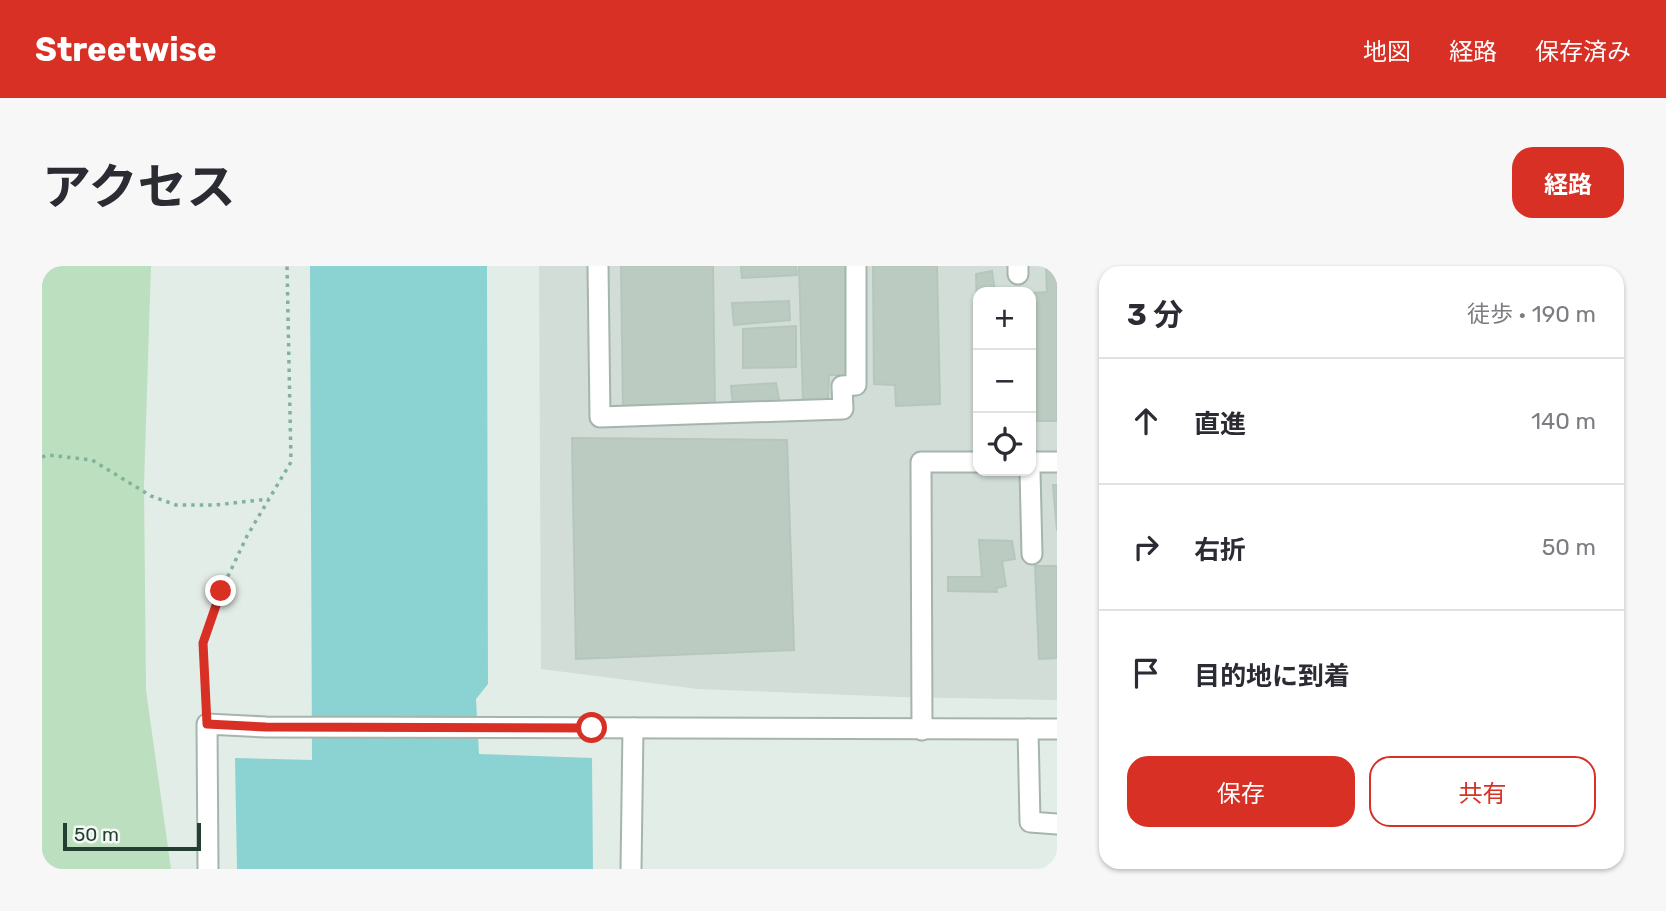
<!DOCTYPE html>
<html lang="ja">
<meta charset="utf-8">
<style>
:root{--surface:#fff;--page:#f7f7f7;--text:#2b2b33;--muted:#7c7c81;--line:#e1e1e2;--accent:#d93025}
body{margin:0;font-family:Rubik,"Noto Sans JP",sans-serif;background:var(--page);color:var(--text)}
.controls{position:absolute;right:21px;top:21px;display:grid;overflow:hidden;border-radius:14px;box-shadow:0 2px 5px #0004}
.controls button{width:63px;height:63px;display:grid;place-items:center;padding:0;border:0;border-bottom:2px solid var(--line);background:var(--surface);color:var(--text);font:35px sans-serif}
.scale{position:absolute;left:21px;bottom:18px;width:138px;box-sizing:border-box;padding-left:7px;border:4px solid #223f32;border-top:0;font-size:19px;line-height:24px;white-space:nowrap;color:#223f32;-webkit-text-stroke:5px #f4f9f6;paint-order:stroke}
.stop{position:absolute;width:21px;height:21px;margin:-16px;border:5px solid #d93025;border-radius:50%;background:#fff}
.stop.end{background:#d93025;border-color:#fff;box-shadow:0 2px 7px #0008}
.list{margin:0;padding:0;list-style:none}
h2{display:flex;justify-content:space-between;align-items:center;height:91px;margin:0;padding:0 28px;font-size:30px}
h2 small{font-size:23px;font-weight:400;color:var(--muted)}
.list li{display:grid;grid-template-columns:46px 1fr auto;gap:21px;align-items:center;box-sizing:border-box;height:126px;padding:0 28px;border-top:2px solid var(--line)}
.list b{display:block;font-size:26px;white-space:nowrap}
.list em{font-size:23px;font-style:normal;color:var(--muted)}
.actions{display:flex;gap:14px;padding:21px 28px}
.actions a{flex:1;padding:16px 0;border:2px solid var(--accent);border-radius:21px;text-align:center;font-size:24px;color:var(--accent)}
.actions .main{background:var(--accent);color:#fff}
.icon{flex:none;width:38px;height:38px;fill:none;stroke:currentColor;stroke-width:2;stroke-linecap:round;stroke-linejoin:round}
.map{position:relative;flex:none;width:1015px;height:603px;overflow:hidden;border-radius:21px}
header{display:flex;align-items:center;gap:42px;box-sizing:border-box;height:98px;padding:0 35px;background:var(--accent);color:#fff}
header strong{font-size:33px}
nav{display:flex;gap:38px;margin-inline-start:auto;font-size:24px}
.intro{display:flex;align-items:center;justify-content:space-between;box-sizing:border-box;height:168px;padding:0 42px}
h1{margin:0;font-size:49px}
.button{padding:18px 32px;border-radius:21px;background:var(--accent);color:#fff;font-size:24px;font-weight:700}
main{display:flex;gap:42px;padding:0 42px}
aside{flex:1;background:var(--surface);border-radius:21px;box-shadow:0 2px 5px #0004}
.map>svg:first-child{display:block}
.built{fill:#d1ddd6;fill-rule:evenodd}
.green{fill:#bbdfbf}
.water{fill:#8ad3d2}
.building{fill:#bbcbc2;stroke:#b5c7bd;stroke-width:2}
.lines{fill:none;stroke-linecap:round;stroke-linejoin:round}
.minor-casing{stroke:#a5b5ad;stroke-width:23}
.path{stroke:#83b29b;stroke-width:3.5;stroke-dasharray:3.5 5;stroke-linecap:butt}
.minor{stroke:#fff;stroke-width:19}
.route{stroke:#d93025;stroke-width:9}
</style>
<header>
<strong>Streetwise</strong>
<nav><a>地図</a><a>経路</a><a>保存済み</a></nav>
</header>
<div class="intro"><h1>アクセス</h1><a class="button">経路</a></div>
<main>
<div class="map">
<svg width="1015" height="603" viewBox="0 0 1015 603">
<rect width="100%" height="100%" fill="#e3ede7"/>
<path class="built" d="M497 0H1015V434L858 431 656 423 499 403ZM936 26H989V205H936Z"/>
<path class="green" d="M0 0H109L102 218 104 424 129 603H0Z"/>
<path class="water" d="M268 0H445L446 418 434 433 437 488 550 492 551 603H195L193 492 270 494Z"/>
<g class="building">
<path d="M579 0H671L673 143 581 145Z"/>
<path d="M699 0H754L755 9 700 12Z"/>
<path d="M757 0H808V109H787L786 135 761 136Z"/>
<path d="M831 0H895L898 138 854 140 853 119 832 118Z"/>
<path d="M1004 0H1015V155H989V27L1005 26Z"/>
<path d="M950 5 953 26H936V71L934 8Z"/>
<path d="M747 35 748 54 692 59 690 37Z"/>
<path d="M754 60V101L701 102V63Z"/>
<path d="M734 117 738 138 691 140 689 120Z"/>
<path d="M530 172 745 174 752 384 534 393Z"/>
<path d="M1011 219H1015V265Z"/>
<path d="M937 274 970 275 973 293 960 295 964 320 954 322 955 326 906 325V311H940Z"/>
<path d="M993 300H1015V392L997 393Z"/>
</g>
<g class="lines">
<defs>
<g id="minor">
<path d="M556 0 558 151 801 143 800 120 814 119V0"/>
<path d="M976 8V0"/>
<path d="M989 196H1015"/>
<path d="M988 205 990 288"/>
<path d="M986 463 988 556 1015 558"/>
<path d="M880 464 879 196H936"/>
<path d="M166 603 165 458 224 461 1015 463"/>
<path d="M589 603 591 462"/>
</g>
</defs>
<use href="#minor" class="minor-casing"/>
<g class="path">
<path d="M0 191 6 189 50 194 109 230 134 239H173L227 233"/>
<path d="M164 442 161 377 179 325 205 270 249 196 245 0"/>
</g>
<use href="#minor" class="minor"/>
</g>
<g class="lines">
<path class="route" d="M179 325 161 377 165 458 224 461 550 462"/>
</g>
</svg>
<div class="controls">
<button>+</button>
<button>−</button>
<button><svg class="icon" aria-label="locate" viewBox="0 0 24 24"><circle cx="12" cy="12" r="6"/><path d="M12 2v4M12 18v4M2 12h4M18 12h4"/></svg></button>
</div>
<div class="scale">50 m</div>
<div class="stop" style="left:550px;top:462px"></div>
<div class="stop end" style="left:179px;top:325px"></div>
</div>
<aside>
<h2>3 分<small>徒歩 · 190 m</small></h2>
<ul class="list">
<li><svg class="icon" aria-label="ahead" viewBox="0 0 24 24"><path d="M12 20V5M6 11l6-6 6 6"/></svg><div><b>直進</b></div><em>140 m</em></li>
<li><svg class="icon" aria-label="right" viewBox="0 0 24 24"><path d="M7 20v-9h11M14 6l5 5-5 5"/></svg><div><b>右折</b></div><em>50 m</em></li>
<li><svg class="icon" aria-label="arrive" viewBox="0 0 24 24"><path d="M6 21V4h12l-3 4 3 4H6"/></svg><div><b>目的地に到着</b></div></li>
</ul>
<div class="actions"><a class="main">保存</a><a>共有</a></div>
</aside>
</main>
